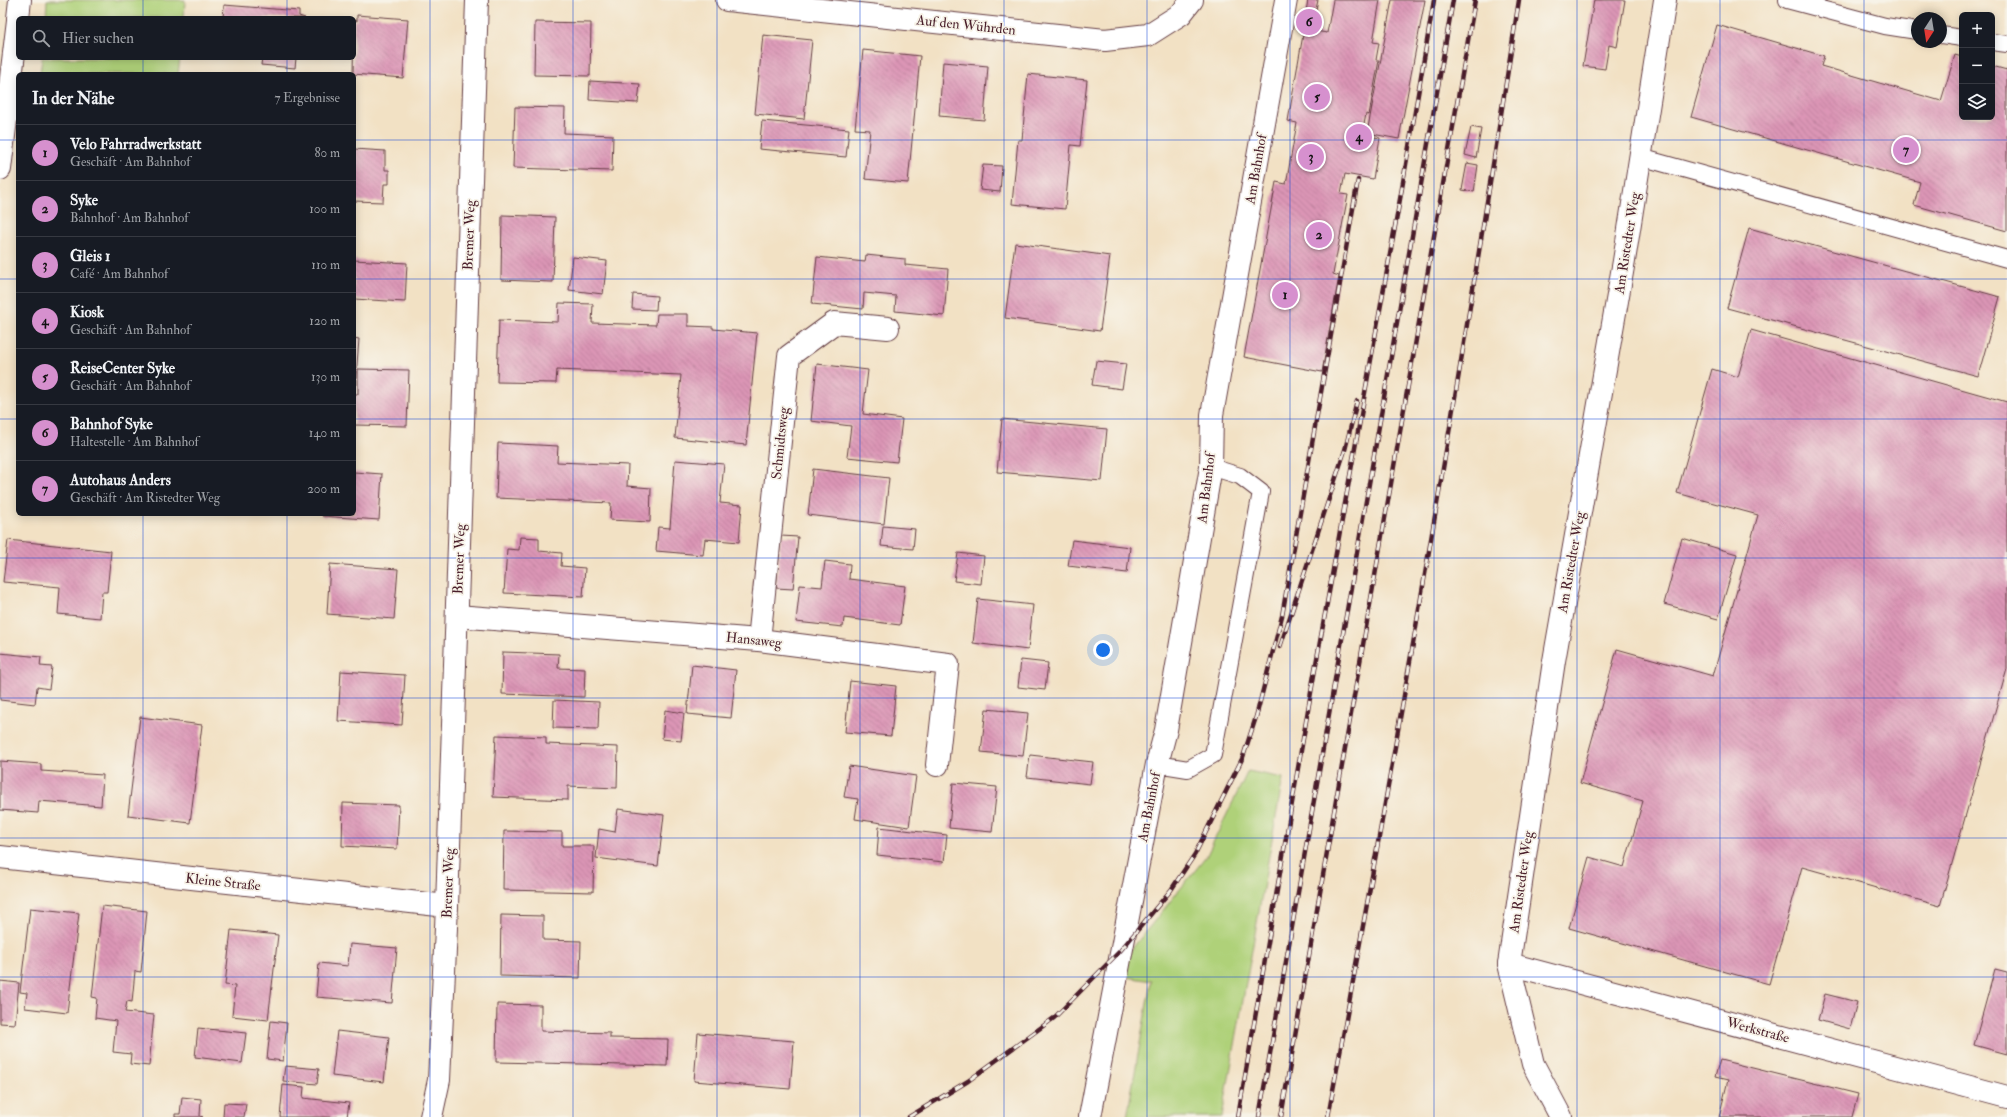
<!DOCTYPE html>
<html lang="de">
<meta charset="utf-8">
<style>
:root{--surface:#171b24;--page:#20242c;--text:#f1f3f6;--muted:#9ea1a6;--line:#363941;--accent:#d690ce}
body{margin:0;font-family:"IM FELL Double Pica",serif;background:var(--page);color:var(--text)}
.controls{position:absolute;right:12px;top:12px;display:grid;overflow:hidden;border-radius:6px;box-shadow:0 2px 10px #0003}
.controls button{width:36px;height:36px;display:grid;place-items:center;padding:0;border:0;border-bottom:1px solid var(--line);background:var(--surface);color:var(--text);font:20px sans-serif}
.compass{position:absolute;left:1911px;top:12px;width:36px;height:36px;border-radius:50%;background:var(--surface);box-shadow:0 2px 10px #0003;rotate:192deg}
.you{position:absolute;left:1103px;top:650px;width:14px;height:14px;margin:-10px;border:3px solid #fff;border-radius:50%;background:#1a73e8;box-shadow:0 0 0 6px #1a73e833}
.badge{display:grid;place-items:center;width:26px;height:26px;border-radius:50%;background:var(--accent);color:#111;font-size:13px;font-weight:700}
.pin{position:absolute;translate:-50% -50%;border:2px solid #fff;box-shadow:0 1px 4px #0006}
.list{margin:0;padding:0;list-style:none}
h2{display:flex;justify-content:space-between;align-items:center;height:52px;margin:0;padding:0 16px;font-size:17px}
h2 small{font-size:13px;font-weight:400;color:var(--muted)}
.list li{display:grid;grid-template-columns:26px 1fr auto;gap:12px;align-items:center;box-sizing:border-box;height:56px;padding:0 16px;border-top:1px solid var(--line)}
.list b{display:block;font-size:15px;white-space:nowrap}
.list p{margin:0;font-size:13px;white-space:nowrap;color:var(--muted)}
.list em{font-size:13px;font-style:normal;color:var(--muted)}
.icon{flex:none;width:22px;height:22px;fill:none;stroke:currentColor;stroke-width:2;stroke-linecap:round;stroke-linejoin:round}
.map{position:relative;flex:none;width:2007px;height:1117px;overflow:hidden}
.search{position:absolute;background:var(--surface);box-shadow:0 2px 10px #0003;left:16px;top:16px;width:340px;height:44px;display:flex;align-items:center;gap:10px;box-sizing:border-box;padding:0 14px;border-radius:6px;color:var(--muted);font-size:15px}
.panel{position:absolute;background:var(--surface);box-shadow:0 2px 10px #0003;left:16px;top:72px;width:340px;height:444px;border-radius:6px}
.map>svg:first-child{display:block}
.grass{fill:#afd179;stroke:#7c7852}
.building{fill:url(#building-back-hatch)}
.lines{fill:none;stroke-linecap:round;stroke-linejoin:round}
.lane-casing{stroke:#633c42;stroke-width:18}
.street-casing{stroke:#633c42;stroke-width:24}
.lane{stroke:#fff;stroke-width:16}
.street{stroke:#fff;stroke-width:22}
.rail-casing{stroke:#4a1f2b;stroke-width:4.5}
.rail{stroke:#f7f3e8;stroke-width:3;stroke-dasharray:9;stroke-linecap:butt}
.grid{fill:none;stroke:#1d4ed8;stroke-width:1;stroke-opacity:0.55}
.labels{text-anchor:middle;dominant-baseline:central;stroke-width:3.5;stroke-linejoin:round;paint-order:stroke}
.street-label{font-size:14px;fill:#4a1f2b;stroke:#f7f3e8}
</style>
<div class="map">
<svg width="2007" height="1117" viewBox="0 0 2007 1117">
<defs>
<pattern id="building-back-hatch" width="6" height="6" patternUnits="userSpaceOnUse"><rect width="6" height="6" fill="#dc95b6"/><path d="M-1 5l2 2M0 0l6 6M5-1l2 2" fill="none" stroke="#b47994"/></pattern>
</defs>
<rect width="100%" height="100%" fill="#f7f3e8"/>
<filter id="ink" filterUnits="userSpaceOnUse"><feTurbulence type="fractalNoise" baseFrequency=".025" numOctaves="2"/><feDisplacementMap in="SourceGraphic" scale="8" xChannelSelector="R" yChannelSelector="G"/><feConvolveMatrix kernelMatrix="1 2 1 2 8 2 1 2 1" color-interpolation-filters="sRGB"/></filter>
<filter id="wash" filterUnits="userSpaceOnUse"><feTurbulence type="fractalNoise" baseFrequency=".012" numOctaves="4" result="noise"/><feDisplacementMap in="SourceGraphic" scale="16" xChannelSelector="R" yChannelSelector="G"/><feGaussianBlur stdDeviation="0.9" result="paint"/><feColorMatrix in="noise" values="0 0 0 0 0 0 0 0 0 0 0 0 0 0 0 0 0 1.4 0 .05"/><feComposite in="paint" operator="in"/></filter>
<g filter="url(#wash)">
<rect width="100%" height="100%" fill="#f2e1c4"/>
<g class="grass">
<path d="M47 0H185L184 18H46Z"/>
<path d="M42 58H180L178 74H40Z"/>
<path d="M1248 771 1283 778 1222 1117H1127L1151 981 1127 977 1122 961 1206 857Z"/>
</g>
<g id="blocks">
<g class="building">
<path d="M1308 0H1318L1314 19 1305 17Z"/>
<path d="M1333 0H1380L1373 42 1379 43 1376 60H1379L1369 115 1366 114 1362 135 1380 138 1373 179 1345 174 1341 194 1348 195 1333 274 1339 276 1322 372 1244 357 1276 182 1286 184 1297 123 1288 121 1304 29 1327 33Z"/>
<path d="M1392 0H1425L1399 139 1367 133Z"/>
<path d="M1594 0H1625L1617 47 1609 45 1605 69 1583 66Z"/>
<path d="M224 5 299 11V16L305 18H223Z"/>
<path d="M357 15 408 19 403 78 353 74 354 20 357 21Z"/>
<path d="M535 22 591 23 590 76 534 75Z"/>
<path d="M1717 25 1824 56 1821 66 1941 101 1955 55 1962 57V117H1992V66L2007 70V231L1914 205 1920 182 1691 117Z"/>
<path d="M763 35 812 40 804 119 755 114Z"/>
<path d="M863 50 920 56 908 183 865 179 870 130 855 129Z"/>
<path d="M262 58H296L295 68 261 65Z"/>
<path d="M943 62 988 66 984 120 939 116Z"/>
<path d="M1028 74 1087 80 1080 146 1071 145 1065 209 1012 204 1018 140H1022Z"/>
<path d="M590 81 640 84 638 103 589 100Z"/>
<path d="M515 107 565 108 564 133 613 135 612 171 513 168Z"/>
<path d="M762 121 849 129 846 157 759 149Z"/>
<path d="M1471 127 1481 129 1476 158 1465 155Z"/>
<path d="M354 149 385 151V170H389V184H384L383 202 354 201Z"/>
<path d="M1467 163 1478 165 1474 192 1462 190Z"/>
<path d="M983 165 1002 166 1000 192 980 190Z"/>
<path d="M502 215 555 217 553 282 501 280Z"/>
<path d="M1749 228 2000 297 1978 376 1727 308Z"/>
<path d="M1015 243 1110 256 1100 331 1005 318Z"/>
<path d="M866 255 905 259V265L948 269 944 316 895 311 896 296 864 293 863 309 812 304 817 257 865 262Z"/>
<path d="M573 257 607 261 603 294 569 290Z"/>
<path d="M354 260 407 263 405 302 354 299Z"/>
<path d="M633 294 657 296 656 310 632 309Z"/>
<path d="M559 303 593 304 592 323 656 325 657 314H688V326L713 327V329L757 333 746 445 675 438 681 375 557 370 556 383 497 382 499 320 558 322Z"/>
<path d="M1751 330 2007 402V669L1940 906 1802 867 1769 984 1569 928 1589 857 1624 867 1643 801 1580 783 1617 649 1713 676 1758 515 1677 493 1712 369 1738 377Z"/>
<path d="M354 338 359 339 356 377H354Z"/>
<path d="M1096 361 1126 364 1122 389 1092 385Z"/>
<path d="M817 364 868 370 863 414 902 419 897 462 847 457 851 426 811 421Z"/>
<path d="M358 369 409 370 407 426 354 425V394H358Z"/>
<path d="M1002 419 1107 429 1102 481 997 472Z"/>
<path d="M498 443 558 446 557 462 628 465 627 486 651 488 650 522 610 520 611 503 496 498Z"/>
<path d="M675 460 724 464 720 503 742 505 739 542 705 539 703 555 656 551 658 527 670 528Z"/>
<path d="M813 469 889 478 884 524 808 515Z"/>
<path d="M354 472 382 474 379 520 322 516V514H354Z"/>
<path d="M883 526 915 529 913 549 881 546Z"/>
<path d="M781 536 798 537 793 589 776 588Z"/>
<path d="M520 537 539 538V551L562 553 561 566 585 568 583 597 504 593 507 549 519 550Z"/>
<path d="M1682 538 1737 554 1718 619 1664 604Z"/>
<path d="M8 540 111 551 107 592H102L100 618 58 614 60 587 3 582Z"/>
<path d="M1072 540 1130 547 1127 573 1068 566Z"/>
<path d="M958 553 984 556 981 584 954 581Z"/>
<path d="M825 561 850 564 849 579 905 586 900 625 844 618 843 627 796 622 800 585 822 587Z"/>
<path d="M330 564 398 569 394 619 327 614Z"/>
<path d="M978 599 1033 605 1028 650 973 643Z"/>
<path d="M503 652 559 654 558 668 585 669 584 697 502 694Z"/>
<path d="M0 653 41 657 40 666 52 667 49 689 37 687 35 704 0 700Z"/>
<path d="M1021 660 1048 663 1045 690 1018 687Z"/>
<path d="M692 665 736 670 731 718 687 714Z"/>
<path d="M341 671 405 675 402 725 338 721Z"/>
<path d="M850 681 896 686 891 736 845 732Z"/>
<path d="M554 700 599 702 598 729 553 728Z"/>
<path d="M986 709 1028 713 1023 756 981 752Z"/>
<path d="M665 710 684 713 681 741 662 739Z"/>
<path d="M140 717 202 725 190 823 128 815Z"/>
<path d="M496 735 546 737V744L618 747 617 788 568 786V800L493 797Z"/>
<path d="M1030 755 1093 762 1090 784 1027 777Z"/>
<path d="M0 761 41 764V771L103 775 101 806 39 801 38 813 0 810Z"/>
<path d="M849 766 916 776 909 827 855 819 858 799 844 797Z"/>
<path d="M953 783 997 787 992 832 949 828Z"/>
<path d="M343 803 399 805 397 849 342 846Z"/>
<path d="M618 809 664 815 658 866 596 858 599 829 615 832Z"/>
<path d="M879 827 947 835 944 862 877 855Z"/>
<path d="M504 831 562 832V846H594L593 892 503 890Z"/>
<path d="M102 906 147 911 141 972 135 971 132 1002 127 1001 125 1012 154 1015 149 1066 130 1064 131 1054 113 1052 116 1021 95 1018 97 998 92 997Z"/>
<path d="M30 908 79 913 67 1013 25 1008 27 993 20 992Z"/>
<path d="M501 915 543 916V940L581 941 580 978 500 976Z"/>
<path d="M231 930 278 935 268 1020 232 1016 235 986 225 985Z"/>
<path d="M350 944 397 948 392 1003 316 997 319 963 348 966Z"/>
<path d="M1995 969 2007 972V1054L1974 1045Z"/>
<path d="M0 981 19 983 15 1024 0 1023Z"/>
<path d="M1825 994 1857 1002 1850 1029 1818 1020Z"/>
<path d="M497 1004 541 1005V1031L610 1033V1038L668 1039 667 1066 496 1062Z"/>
<path d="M271 1021 287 1023 283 1061 267 1059Z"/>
<path d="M198 1028 246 1033 242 1063 195 1057Z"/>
<path d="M337 1031 389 1037 384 1082 332 1076Z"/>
<path d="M698 1033 794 1041 790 1089 694 1081Z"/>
<path d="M1720 1060 1858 1094 1852 1117H1719L1728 1080 1715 1077Z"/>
<path d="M285 1066 319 1069 317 1084 283 1081Z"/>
<path d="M283 1085 304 1087 303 1098 349 1103 347 1117H280Z"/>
<path d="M182 1097 201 1099 200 1116 203 1117H175V1114H180Z"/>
<path d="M224 1103 246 1104 244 1117H223Z"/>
</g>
</g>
</g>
<g filter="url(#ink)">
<use href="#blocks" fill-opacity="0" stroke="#633c42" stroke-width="1"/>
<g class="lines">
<defs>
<g id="lane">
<path d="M1787 0 1885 26 1917 31"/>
<path d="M1941 35 1962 38"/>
<path d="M1992 42 2007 44"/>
<path d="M1640 157 2007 259"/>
<path d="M1157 764 1188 769 1213 755 1261 492 1240 476 1211 467"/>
</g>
<g id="street">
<path d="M727 0 1105 40 1148 35 1181 14 1192 0"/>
<path d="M18 18 20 0"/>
<path d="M0 169 18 20"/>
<path d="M457 616 759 640 948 664 937 765"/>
<path d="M759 640 789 356 834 323 888 328"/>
<path d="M0 857 447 906"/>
<path d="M1509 964 2007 1097"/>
<path d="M431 1117 439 1080 447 906 477 0"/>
<path d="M1090 1117 1157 764 1166 730 1211 467 1212 415 1286 0"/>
<path d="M1561 1117 1533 1064 1509 964 1554 661 1624 261 1665 0"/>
</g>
</defs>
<use href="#lane" class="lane-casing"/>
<use href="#street" class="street-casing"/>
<use href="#lane" class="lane"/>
<use href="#street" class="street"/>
<defs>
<g id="rail">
<path d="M1280 647 1345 450 1357 401"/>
<path d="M909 1117 968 1081 1054 1018 1120 951 1171 890 1195 854 1243 757 1256 717 1282 616 1358 180"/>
<path d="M1238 1117 1314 675 1402 188 1434 0"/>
<path d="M1259 1117 1453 0"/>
<path d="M1281 1117 1475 0"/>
<path d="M1328 1117C1397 746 1461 373 1519 0"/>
</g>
</defs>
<use href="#rail" class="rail-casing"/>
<use href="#rail" class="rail"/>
</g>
</g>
<path class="grid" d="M143 0V18M287 0V18M430 0V1117M573 0V1117M717 0V1117M860 0V1117M1004 0V1117M1147 0V1117M1290 0V1117M1434 0V1117M1577 0V1117M1720 0V1117M1864 0V1117M143 58V74M287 58V74M0 140H18M354 140H2007M0 279H18M354 279H2007M0 419H18M354 419H2007M143 514V1117M287 514V1117M0 558H2007M0 698H2007M0 838H2007M0 977H2007"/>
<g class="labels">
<g class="street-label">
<text transform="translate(966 25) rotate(6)">Auf den Wührden</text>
<text transform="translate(1256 169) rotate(-80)">Am Bahnhof</text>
<text transform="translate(469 235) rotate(-88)">Bremer Weg</text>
<text transform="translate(1627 243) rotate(-81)">Am Ristedter Weg</text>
<text transform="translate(780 443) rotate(-84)">Schmidtsweg</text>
<text transform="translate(1206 488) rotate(-83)">Am Bahnhof</text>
<text transform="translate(459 559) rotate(-88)">Bremer Weg</text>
<text transform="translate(1571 562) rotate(-80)">Am Ristedter Weg</text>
<text transform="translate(754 640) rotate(6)">Hansaweg</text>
<text transform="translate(1149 807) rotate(-79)">Am Bahnhof</text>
<text transform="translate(223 882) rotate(6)">Kleine Straße</text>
<text transform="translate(1521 882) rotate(-82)">Am Ristedter Weg</text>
<text transform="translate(448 883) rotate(-88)">Bremer Weg</text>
<text transform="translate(1758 1030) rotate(15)">Werkstraße</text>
</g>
</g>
</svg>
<div class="controls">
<button>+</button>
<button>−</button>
<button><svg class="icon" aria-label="layers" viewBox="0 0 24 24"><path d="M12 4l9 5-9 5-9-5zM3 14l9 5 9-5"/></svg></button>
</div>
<svg class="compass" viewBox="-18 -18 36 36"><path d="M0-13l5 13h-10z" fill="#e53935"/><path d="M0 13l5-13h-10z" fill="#9ea1a6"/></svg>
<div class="you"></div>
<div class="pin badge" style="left:1285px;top:295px">1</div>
<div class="pin badge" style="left:1319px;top:235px">2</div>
<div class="pin badge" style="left:1311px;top:157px">3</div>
<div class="pin badge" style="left:1359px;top:137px">4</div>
<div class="pin badge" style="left:1317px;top:97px">5</div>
<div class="pin badge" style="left:1309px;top:22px">6</div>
<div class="pin badge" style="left:1906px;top:150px">7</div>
<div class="search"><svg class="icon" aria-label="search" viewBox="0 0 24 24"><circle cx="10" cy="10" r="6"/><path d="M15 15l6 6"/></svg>Hier suchen</div>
<section class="panel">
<h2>In der Nähe<small>7 Ergebnisse</small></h2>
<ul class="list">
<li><span class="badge">1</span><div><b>Velo Fahrradwerkstatt</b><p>Geschäft · Am Bahnhof</p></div><em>80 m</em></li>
<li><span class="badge">2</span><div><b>Syke</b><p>Bahnhof · Am Bahnhof</p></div><em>100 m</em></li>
<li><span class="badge">3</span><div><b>Gleis 1</b><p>Café · Am Bahnhof</p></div><em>110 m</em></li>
<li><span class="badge">4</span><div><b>Kiosk</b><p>Geschäft · Am Bahnhof</p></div><em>120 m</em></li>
<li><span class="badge">5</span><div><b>ReiseCenter Syke</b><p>Geschäft · Am Bahnhof</p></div><em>130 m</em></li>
<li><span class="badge">6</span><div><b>Bahnhof Syke</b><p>Haltestelle · Am Bahnhof</p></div><em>140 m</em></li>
<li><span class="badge">7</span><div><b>Autohaus Anders</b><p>Geschäft · Am Ristedter Weg</p></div><em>200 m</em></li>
</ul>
</section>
</div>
